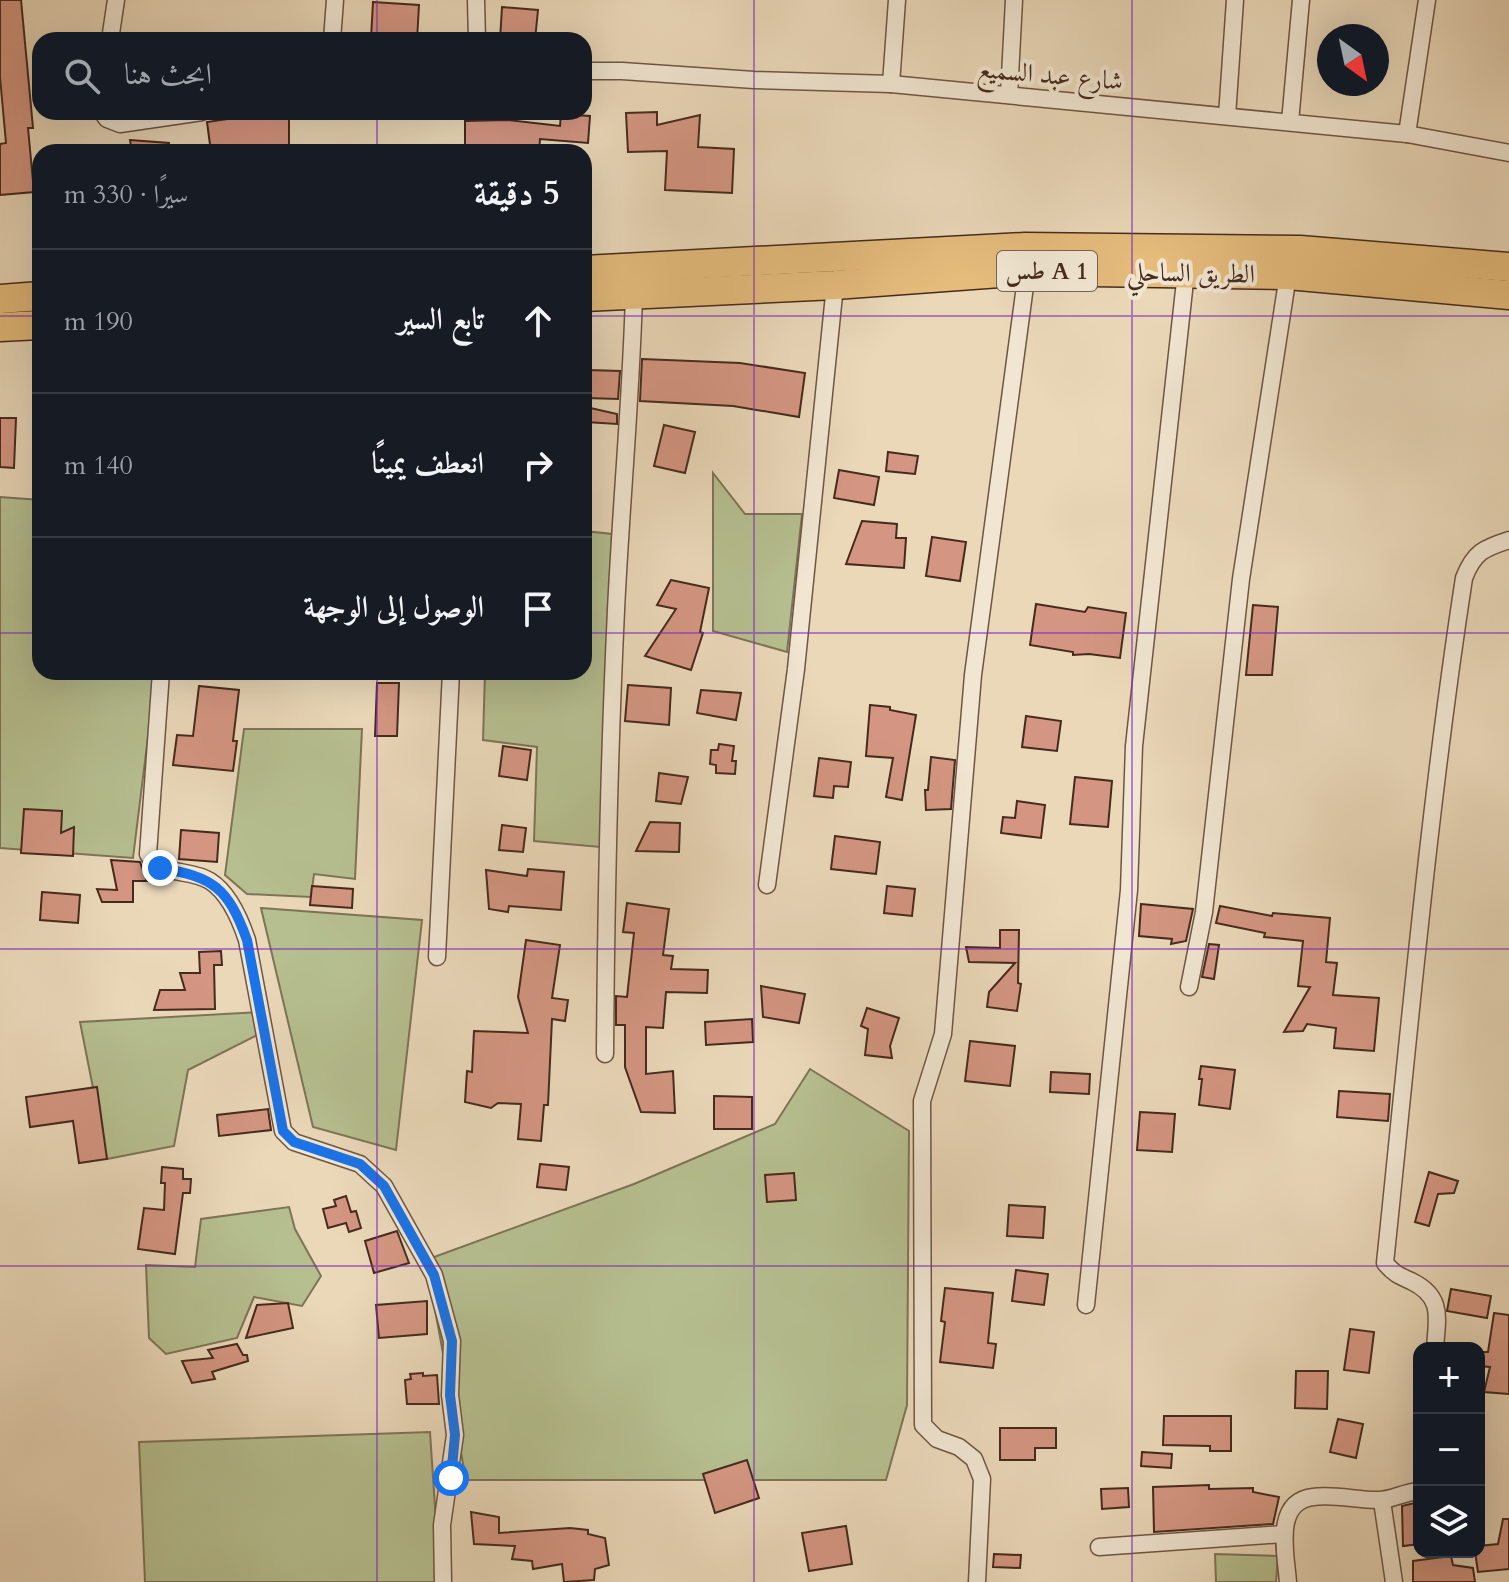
<!DOCTYPE html>
<html lang="ar">
<meta charset="utf-8">
<style>
:root{--surface:#171b24;--page:#242831;--text:#f1f3f6;--muted:#9ea1a6;--line:#363941}
body{margin:0;font-family:Cardo,Amiri,serif;background:var(--page);color:var(--text);direction:rtl}
.controls{position:absolute;right:24px;bottom:24px;display:grid;overflow:hidden;border-radius:16px;box-shadow:0 8px 32px #0002}
.controls button{width:72px;height:72px;display:grid;place-items:center;padding:0;border:0;border-bottom:2px solid var(--line);background:var(--surface);color:var(--text);font:40px sans-serif}
.compass{position:absolute;left:1317px;top:24px;width:72px;height:72px;border-radius:50%;background:var(--surface);box-shadow:0 8px 32px #0002;rotate:147deg}
.stop{position:absolute;width:24px;height:24px;margin:-18px;border:6px solid #1a73e8;border-radius:50%;background:#fff}
.stop.end{background:#1a73e8;border-color:#fff;box-shadow:0 2px 8px #0008}
.list{margin:0;padding:0;list-style:none}
h2{display:flex;justify-content:space-between;align-items:center;height:104px;margin:0;padding:0 32px;font-size:34px}
h2 small{font-size:26px;font-weight:400;color:var(--muted)}
.list li{display:grid;grid-template-columns:52px 1fr auto;gap:24px;align-items:center;box-sizing:border-box;height:144px;padding:0 32px;border-top:2px solid var(--line)}
.list b{display:block;font-size:30px;white-space:nowrap}
.list em{font-size:26px;font-style:normal;color:var(--muted)}
.icon{flex:none;width:44px;height:44px;fill:none;stroke:currentColor;stroke-width:2;stroke-linecap:round;stroke-linejoin:round}
.map{position:relative;flex:none;width:1509px;height:1582px;overflow:hidden;direction:ltr}
.search{position:absolute;background:var(--surface);box-shadow:0 8px 32px #0002;left:32px;top:32px;width:560px;height:88px;display:flex;align-items:center;gap:20px;box-sizing:border-box;padding:0 28px;border-radius:24px;color:var(--muted);font-size:30px}
.panel{position:absolute;background:var(--surface);box-shadow:0 8px 32px #0002;left:32px;top:144px;width:560px;height:536px;border-radius:24px;direction:rtl}
.map>svg:first-child{display:block}
.green{fill:#b6bf90;stroke:#7e7456;stroke-width:2}
.building{fill:#d49682;stroke:#462a1c;stroke-width:2}
.lines{fill:none;stroke-linecap:round;stroke-linejoin:round}
.street-casing{stroke:#6f5643;stroke-width:19}
.highway-casing{stroke:#462a1c;stroke-width:31}
.street{stroke:#f1e6d2;stroke-width:16}
.highway{stroke:#e5bc7c;stroke-width:28}
.route{stroke:#1a73e8;stroke-width:10}
.grid{fill:none;stroke:#7b2cbf;stroke-width:2;stroke-opacity:0.55}
.labels{text-anchor:middle;dominant-baseline:central;stroke-width:8;stroke-linejoin:round;paint-order:stroke}
.shield{fill:#f1e6d2;stroke:#796253;stroke-width:2}
.shield-label{font-size:24px;font-weight:bold;fill:#462a1c}
.street-label{font-size:26px;fill:#462a1c;stroke:#f1e6d2}
</style>
<div class="map">
<svg width="1509" height="1582" viewBox="0 0 1509 1582">
<rect width="100%" height="100%" fill="#ead8b9"/>
<filter id="stains"><feTurbulence type="fractalNoise" baseFrequency=".0025" numOctaves="4"/><feColorMatrix values="0 0 0 0 .2 0 0 0 0 .09 0 0 0 0 .02 0 0 0 .5 -.17"/></filter>
<radialGradient id="worn" r=".72"><stop offset=".6" stop-color="#630" stop-opacity="0"/><stop offset="1" stop-color="#630" stop-opacity=".3"/></radialGradient>
<g class="green">
<path d="M713 473 745 514H802L787 652 713 631Z"/>
<path d="M0 497 40 500V672H156L133 858 0 848Z"/>
<path d="M584 531 612 534 600 847 534 841 537 747 483 740 485 672H584Z"/>
<path d="M244 729H362L355 879 314 874 311 897 247 894 225 875Z"/>
<path d="M261 908 422 920 396 1150 313 1127Z"/>
<path d="M260 1012 257 1035 188 1070 174 1146 107 1159 80 1022Z"/>
<path d="M810 1069 909 1131 907 1405 886 1480H466L426 1260 634 1184 775 1124Z"/>
<path d="M289 1207 295 1229 321 1276 302 1306 254 1297 237 1338 166 1354 149 1338 146 1265 195 1267 201 1219Z"/>
<path d="M430 1432 440 1582H145L139 1442Z"/>
<path d="M1215 1554 1278 1556 1276 1582H1216Z"/>
</g>
<g class="building">
<path d="M0 0H21L33 128H28L34 192 0 195V144L6 143 0 77Z"/>
<path d="M373 2 419 5 417 40 371 38Z"/>
<path d="M502 7 538 10 535 40H500Z"/>
<path d="M657 112V125L700 115 698 147 734 149 732 193 665 190 667 151 628 152 626 113Z"/>
<path d="M561 114 590 116 588 143 540 139 539 152H465V121L507 120 560 126Z"/>
<path d="M248 116H289V152H211L207 122Z"/>
<path d="M130 140 169 143 168 152H132Z"/>
<path d="M642 359 740 363 805 373 799 417 733 406 640 401Z"/>
<path d="M588 370 620 371 618 399 587 398Z"/>
<path d="M586 407 617 414V424L586 422Z"/>
<path d="M0 418H16L14 468 0 467Z"/>
<path d="M664 425 695 432 685 473 654 466Z"/>
<path d="M888 452 918 456 915 474 886 471Z"/>
<path d="M839 470 879 477 874 505 834 498Z"/>
<path d="M862 521 897 524 896 538H906L904 568 846 564Z"/>
<path d="M932 537 966 542 960 581 926 576Z"/>
<path d="M671 580 709 588 700 632 703 633 691 670 645 656 676 609 657 605Z"/>
<path d="M1036 604 1085 612 1088 607 1126 613 1120 658 1089 654 1073 655V652L1030 645Z"/>
<path d="M1253 605 1278 607 1272 675H1246Z"/>
<path d="M377 683H399L397 736H375Z"/>
<path d="M628 685 671 688 669 725 625 721Z"/>
<path d="M199 686 239 690 233 741H237L233 771 173 765 177 735 193 736Z"/>
<path d="M701 690 741 693 736 720 697 713Z"/>
<path d="M870 705 890 707V710L916 715 902 800 886 797 893 758 866 756Z"/>
<path d="M1026 716 1061 721 1057 751 1022 747Z"/>
<path d="M719 744 734 746 732 761H736L735 774 716 773V765L710 764 711 750H718Z"/>
<path d="M503 746 531 750 527 780 499 776Z"/>
<path d="M931 757 955 760 951 809 926 810 925 790H928Z"/>
<path d="M819 758 851 762 848 787 834 786 833 798 814 796Z"/>
<path d="M659 773 688 777 681 804 656 801Z"/>
<path d="M1075 777 1112 781 1108 827 1070 824Z"/>
<path d="M1017 801 1045 805 1041 838 1001 833 1003 817 1015 818Z"/>
<path d="M24 809 62 811 61 833 74 827 73 856 21 853Z"/>
<path d="M650 822 680 823 679 852 636 851Z"/>
<path d="M502 825 526 828 523 852 499 850Z"/>
<path d="M181 830 219 833 217 862 179 859Z"/>
<path d="M835 836 880 842 876 874 831 869Z"/>
<path d="M111 860 140 862 147 881H133V902H102L97 889 117 890Z"/>
<path d="M528 869 564 872 561 910 509 906 508 912 489 909 486 870 527 876Z"/>
<path d="M312 886 353 889 352 908 310 905Z"/>
<path d="M887 886 915 889 912 916 884 913Z"/>
<path d="M42 892 80 895 78 923 40 920Z"/>
<path d="M627 903 669 909 663 955 673 956 671 969 708 970 707 993 666 992 663 1028 646 1027V1074L673 1071 675 1113 641 1112 625 1067V1025H616V996L627 997 634 933 623 932Z"/>
<path d="M1141 904 1193 909 1186 941 1171 944 1172 939 1139 936Z"/>
<path d="M1220 906 1272 916 1273 913 1330 918 1326 962 1337 963 1333 995 1379 998 1374 1051 1334 1048 1336 1028 1307 1024 1303 1031 1284 1032 1310 987 1298 986 1303 941 1264 937 1265 933 1216 923Z"/>
<path d="M1000 930H1019L1018 983 1021 984 1017 1011 987 1007 989 992 1015 963 969 962 966 947 1000 948Z"/>
<path d="M526 940 560 945 552 998 568 1000 565 1021 552 1019 548 1105H544L541 1141 518 1139 521 1104 498 1103 491 1108 465 1102 467 1071 472 1072 474 1031 528 1033 518 997Z"/>
<path d="M1209 944 1219 945 1214 979 1202 977Z"/>
<path d="M221 951 222 965H214L215 1009 154 1010 160 990H185L180 973H200L199 952Z"/>
<path d="M761 986 805 994 799 1023 763 1017Z"/>
<path d="M867 1008 899 1018 890 1046 892 1058 865 1055 868 1029 861 1026Z"/>
<path d="M752 1019 753 1042 706 1045 705 1022Z"/>
<path d="M970 1041 1015 1046 1010 1086 965 1081Z"/>
<path d="M1201 1066 1235 1070 1230 1109 1199 1105 1202 1079H1199Z"/>
<path d="M1051 1072 1090 1074 1089 1094 1050 1092Z"/>
<path d="M97 1087 107 1159 79 1163 73 1121 30 1127 26 1097Z"/>
<path d="M1339 1091 1390 1094 1388 1121 1337 1117Z"/>
<path d="M714 1096 752 1097V1129H714Z"/>
<path d="M268 1109 271 1130 219 1136 217 1115Z"/>
<path d="M1140 1112 1175 1114 1172 1152 1137 1150Z"/>
<path d="M540 1164 569 1167 566 1190 537 1187Z"/>
<path d="M162 1167 183 1169V1179H191L190 1193H183L175 1254 138 1249 144 1208 164 1210 165 1183H161Z"/>
<path d="M1429 1172 1458 1181 1454 1193 1438 1194 1429 1226 1415 1222Z"/>
<path d="M794 1173 796 1200 767 1202 765 1175Z"/>
<path d="M346 1196 351 1212 356 1211 361 1228 349 1232 346 1223 328 1228 323 1209 336 1206 334 1200Z"/>
<path d="M1009 1205 1045 1207 1043 1238 1007 1236Z"/>
<path d="M397 1231 409 1263 374 1273 365 1241Z"/>
<path d="M1016 1270 1048 1274 1044 1305 1012 1301Z"/>
<path d="M945 1288 993 1293 988 1343 996 1344 993 1368 940 1362 945 1322 941 1321Z"/>
<path d="M1451 1289 1491 1296 1487 1318 1447 1311Z"/>
<path d="M427 1301V1334L379 1338 376 1305Z"/>
<path d="M288 1303 293 1328 246 1338 257 1305Z"/>
<path d="M1494 1313 1509 1315V1394L1484 1392 1490 1367 1479 1366V1352H1488Z"/>
<path d="M1350 1329 1374 1332 1369 1373 1344 1370Z"/>
<path d="M237 1344 243 1355H247L248 1361 212 1372 215 1379 192 1383 182 1361 213 1358 208 1350Z"/>
<path d="M1296 1371H1328L1327 1409 1295 1408Z"/>
<path d="M423 1373V1376L437 1375 439 1404H407L405 1380 411 1379 410 1374Z"/>
<path d="M1164 1416H1231V1451H1210V1446L1163 1445Z"/>
<path d="M1338 1419 1363 1424 1356 1458 1330 1452Z"/>
<path d="M1000 1428H1056V1448H1035V1460H1000Z"/>
<path d="M1142 1452 1172 1454 1171 1468 1141 1466Z"/>
<path d="M747 1460 759 1498 715 1513 703 1474Z"/>
<path d="M1209 1485V1489L1253 1488V1492L1279 1497 1273 1524 1154 1532 1153 1487Z"/>
<path d="M1128 1488 1129 1507 1102 1509 1101 1489Z"/>
<path d="M1419 1502V1544L1403 1546 1402 1506Z"/>
<path d="M471 1512 499 1517V1533L570 1528 588 1530V1534L605 1538 609 1565 595 1569 594 1580 564 1582 562 1564 533 1569 532 1561 512 1559 515 1546 474 1544Z"/>
<path d="M1503 1519H1509V1569L1478 1572 1475 1552H1479V1546L1498 1544Z"/>
<path d="M846 1526 852 1564 809 1571 802 1533Z"/>
<path d="M994 1554 1021 1555 1020 1568 993 1567Z"/>
<path d="M1451 1556 1453 1565 1473 1568 1475 1582H1413V1561Z"/>
</g>
<g class="lines">
<defs>
<g id="street">
<path d="M476 0 477 40"/>
<path d="M110 40 116 0"/>
<path d="M332 40 335 0"/>
<path d="M584 71H622L754 80 891 84 1407 134 1509 153"/>
<path d="M891 84 897 0"/>
<path d="M1009 95 1014 0"/>
<path d="M102 112 107 119 120 124 202 112"/>
<path d="M1227 116 1235 0"/>
<path d="M1290 122 1301 0"/>
<path d="M1407 134 1427 0"/>
<path d="M161 672 148 854C160 877 189 868 210 881 229 893 240 919 247 940L283 1131 294 1142 360 1164 384 1186 434 1275 452 1341 450 1395 455 1435 442 1525 443 1582"/>
<path d="M767 885 796 669 835 285"/>
<path d="M437 957 451 672"/>
<path d="M1189 987 1204 912 1241 579 1288 275"/>
<path d="M605 1054C606 906 609 758 616 610 621 505 631 400 634 294"/>
<path d="M1086 1305 1129 890 1134 746 1186 272"/>
<path d="M1435 1348C1437 1318 1444 1297 1411 1281 1400 1276 1394 1274 1385 1263 1409 1034 1429 805 1464 578 1474 552 1484 548 1509 540"/>
<path d="M1382 1501 1394 1582"/>
<path d="M1099 1547 1284 1534"/>
<path d="M977 1582 982 1479 974 1459 959 1447 937 1439 923 1425 922 1101 943 1034 973 675 1027 271"/>
<path d="M1288 1582C1286 1554 1273 1502 1313 1497 1334 1494 1356 1500 1377 1500 1389 1501 1404 1492 1419 1491"/>
</g>
<g id="highway">
<path d="M584 270 1025 247 1300 250 1509 267"/>
<path d="M584 297 835 285 1027 271 1288 275 1509 295"/>
<path d="M0 299 40 296"/>
<path d="M0 327 40 325"/>
</g>
</defs>
<use href="#street" class="street-casing"/>
<use href="#highway" class="highway-casing"/>
<use href="#street" class="street"/>
<use href="#highway" class="highway"/>
</g>
<g class="lines">
<path class="route" d="M160 868C214 877 228 888 247 940L283 1131 294 1142 360 1164 384 1186 434 1275 452 1341 450 1395 455 1435 451 1478"/>
</g>
<path class="grid" d="M377 0V40M754 0V1582M1132 0V1582M377 112V152M0 316H40M584 316H1509M0 633H40M584 633H1509M377 672V1582M0 949H1509M0 1266H1509"/>
<g class="labels">
<rect class="shield" x="997" y="251" width="100" height="40" rx="6"/>
<g class="shield-label">
<text x="1047" y="271">طس A 1</text>
</g>
<g class="street-label">
<text transform="translate(1050 75) rotate(5)">شارع عبد السميع</text>
<text transform="translate(1191 273) rotate(1)">الطريق الساحلي</text>
</g>
</g>
<rect width="100%" height="100%" filter="url(#stains)"/>
<rect width="100%" height="100%" fill="url(#worn)"/>
</svg>
<div class="controls">
<button>+</button>
<button>−</button>
<button><svg class="icon" aria-label="layers" viewBox="0 0 24 24"><path d="M12 4l9 5-9 5-9-5zM3 14l9 5 9-5"/></svg></button>
</div>
<svg class="compass" viewBox="-18 -18 36 36"><path d="M0-13l5 13h-10z" fill="#e53935"/><path d="M0 13l5-13h-10z" fill="#9ea1a6"/></svg>
<div class="stop" style="left:451px;top:1478px"></div>
<div class="stop end" style="left:160px;top:868px"></div>
<div class="search"><svg class="icon" aria-label="search" viewBox="0 0 24 24"><circle cx="10" cy="10" r="6"/><path d="M15 15l6 6"/></svg>ابحث هنا</div>
<section class="panel">
<h2>5 دقيقة<small>سيرًا · 330 m</small></h2>
<ul class="list">
<li><svg class="icon" aria-label="ahead" viewBox="0 0 24 24"><path d="M12 20V5M6 11l6-6 6 6"/></svg><div><b>تابع السير</b></div><em>190 m</em></li>
<li><svg class="icon" aria-label="right" viewBox="0 0 24 24"><path d="M7 20v-9h11M14 6l5 5-5 5"/></svg><div><b>انعطف يمينًا</b></div><em>140 m</em></li>
<li><svg class="icon" aria-label="arrive" viewBox="0 0 24 24"><path d="M6 21V4h12l-3 4 3 4H6"/></svg><div><b>الوصول إلى الوجهة</b></div></li>
</ul>
</section>
</div>
